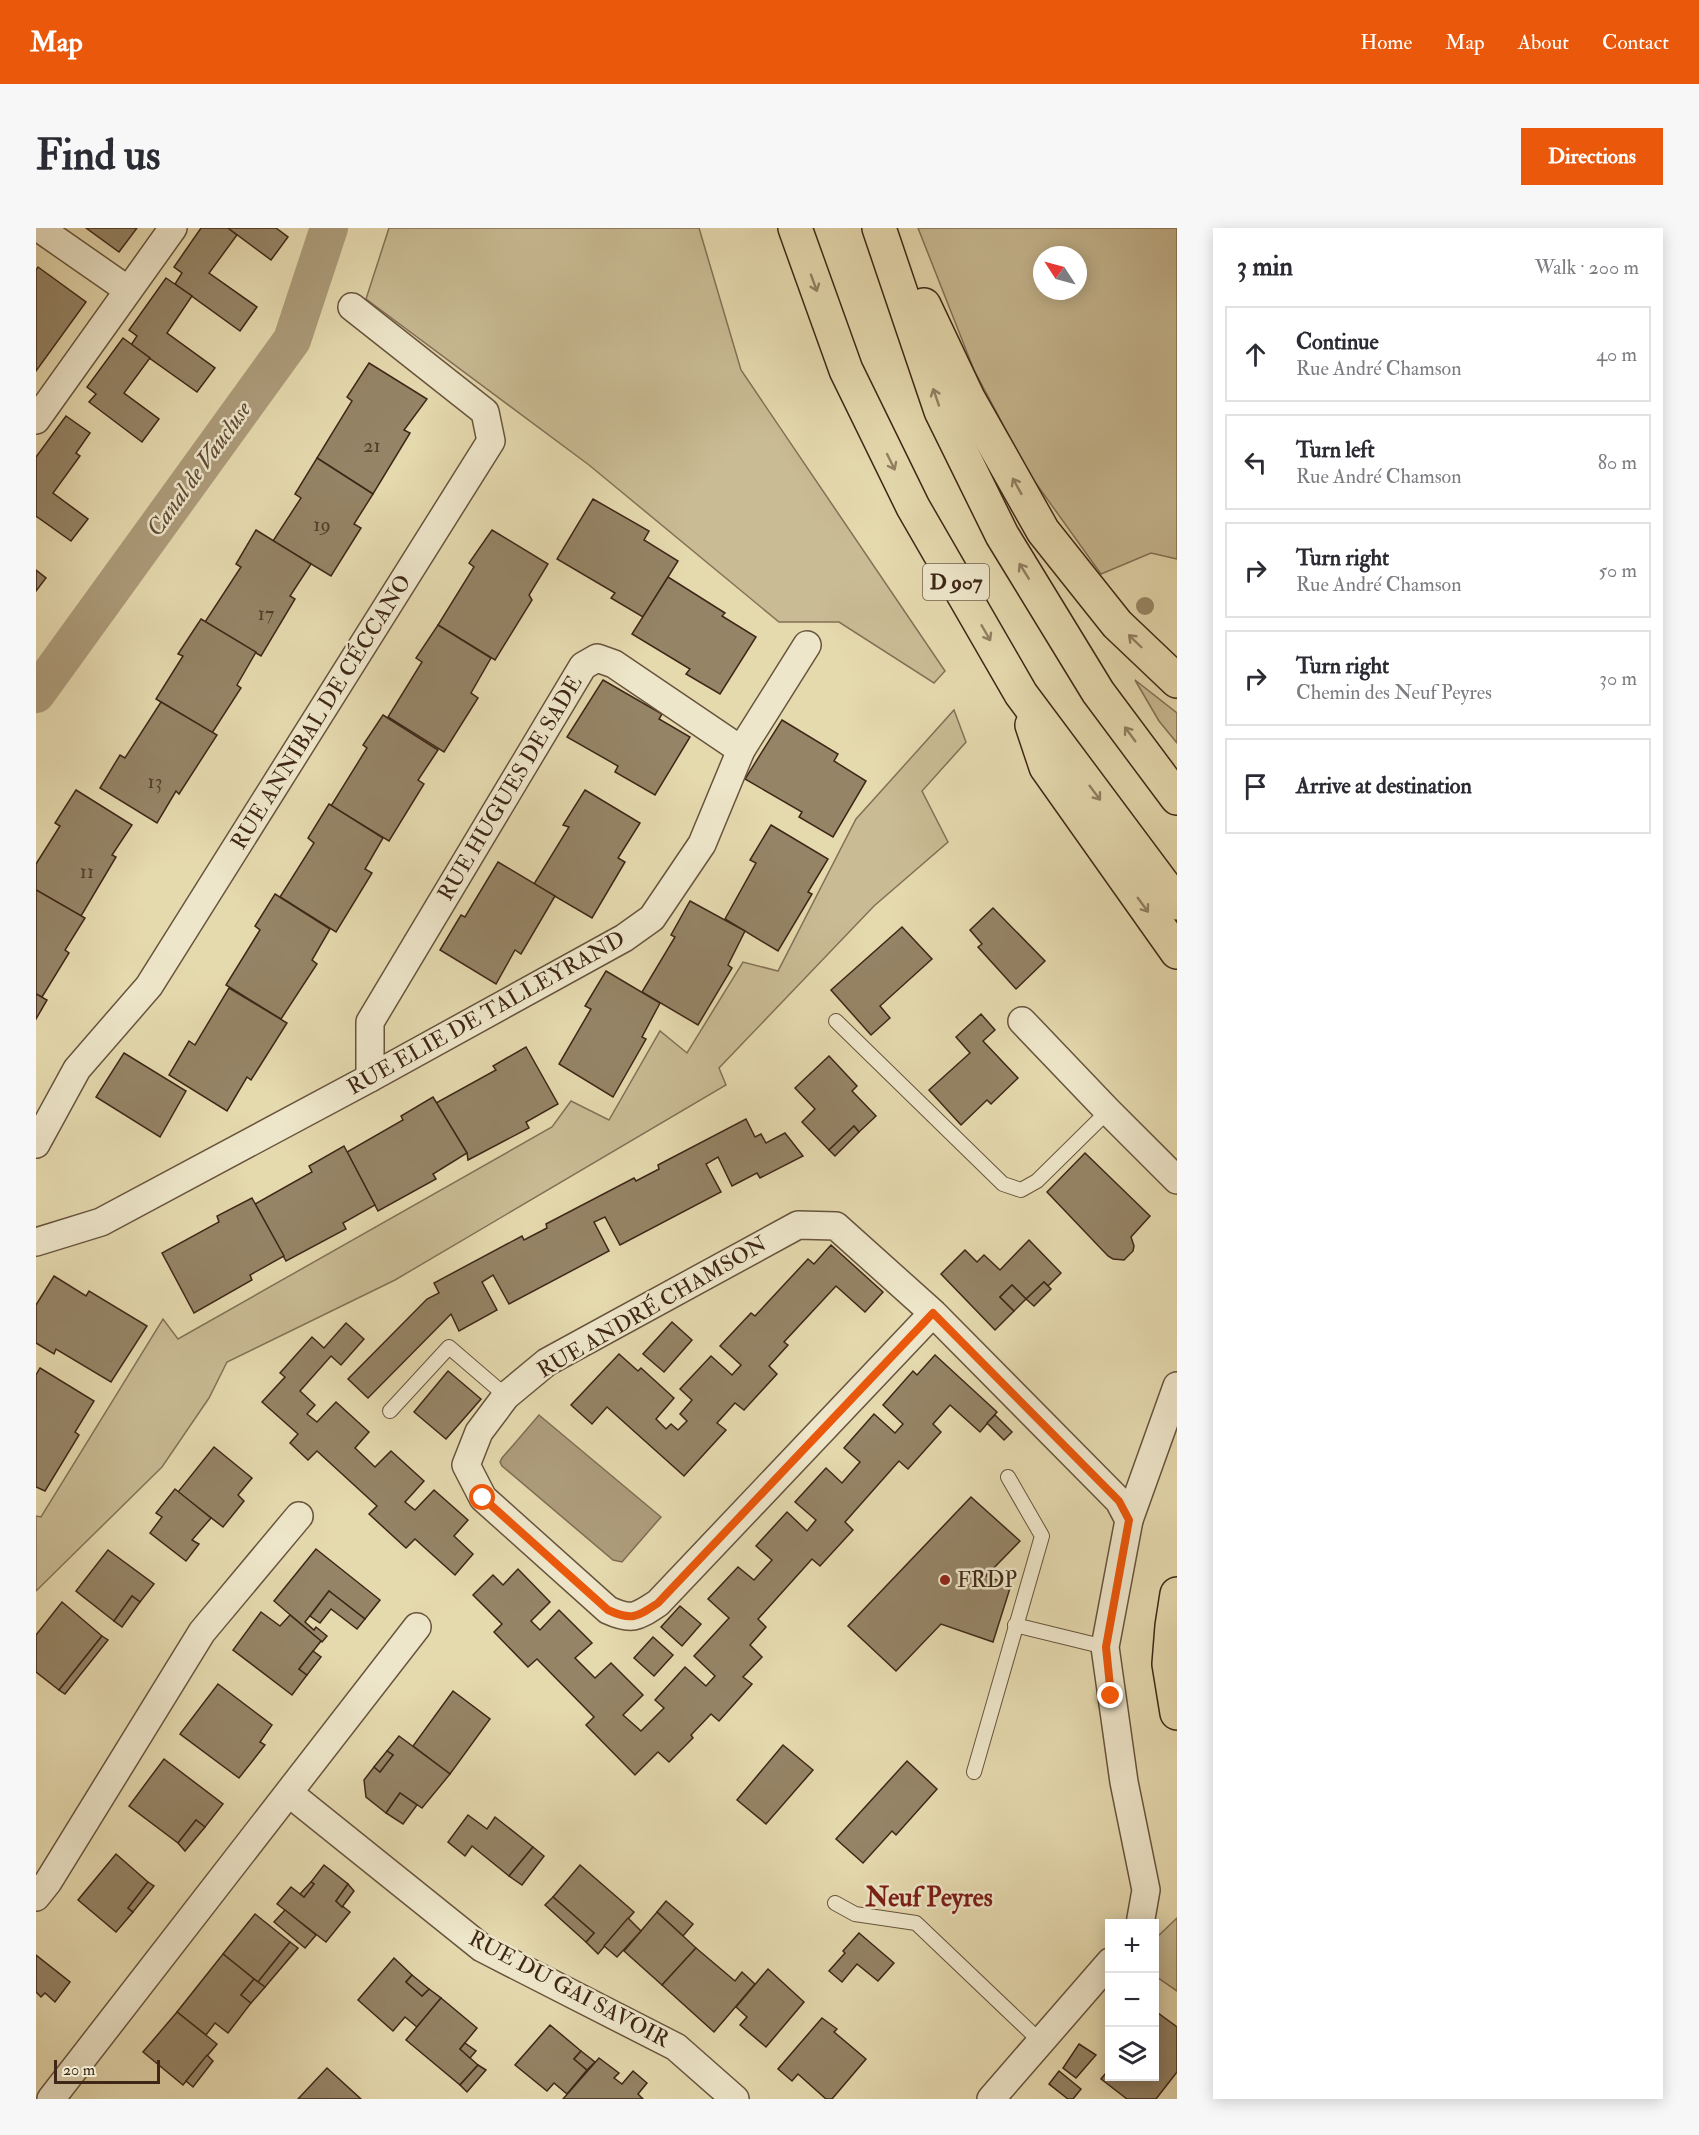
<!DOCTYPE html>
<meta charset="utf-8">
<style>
:root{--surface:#fff;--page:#f7f7f7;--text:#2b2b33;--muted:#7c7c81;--line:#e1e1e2;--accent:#ea580c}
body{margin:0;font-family:"IM FELL Double Pica",serif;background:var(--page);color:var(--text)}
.controls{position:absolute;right:18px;bottom:18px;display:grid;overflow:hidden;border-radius:0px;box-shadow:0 3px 15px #0003}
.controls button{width:54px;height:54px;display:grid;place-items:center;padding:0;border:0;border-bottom:2px solid var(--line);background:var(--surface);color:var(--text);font:30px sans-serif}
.compass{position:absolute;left:997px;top:18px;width:54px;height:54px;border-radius:50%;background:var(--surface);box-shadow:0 3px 15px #0003;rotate:306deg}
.scale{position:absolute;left:18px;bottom:15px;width:106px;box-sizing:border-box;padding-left:6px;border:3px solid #3f2717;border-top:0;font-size:16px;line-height:21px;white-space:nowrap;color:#3f2717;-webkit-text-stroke:4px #eee6ca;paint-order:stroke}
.stop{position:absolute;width:18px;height:18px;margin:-14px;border:4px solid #ea580c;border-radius:50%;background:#fff}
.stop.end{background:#ea580c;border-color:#fff;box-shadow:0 2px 6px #0008}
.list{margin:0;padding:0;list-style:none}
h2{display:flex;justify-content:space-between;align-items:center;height:78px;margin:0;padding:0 24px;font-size:26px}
h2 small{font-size:20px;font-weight:400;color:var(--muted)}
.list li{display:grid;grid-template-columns:39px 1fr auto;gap:18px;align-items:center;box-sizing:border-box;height:96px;margin:0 12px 12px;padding:0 12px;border:2px solid var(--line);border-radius:0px}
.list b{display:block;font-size:22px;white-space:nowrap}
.list p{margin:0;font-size:20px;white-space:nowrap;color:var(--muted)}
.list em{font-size:20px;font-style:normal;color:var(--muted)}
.icon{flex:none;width:33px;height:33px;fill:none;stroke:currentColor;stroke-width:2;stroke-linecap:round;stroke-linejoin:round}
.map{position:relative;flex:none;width:1141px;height:1871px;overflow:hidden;border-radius:0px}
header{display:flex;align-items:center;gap:36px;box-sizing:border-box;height:84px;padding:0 30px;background:var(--accent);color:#fff}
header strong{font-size:28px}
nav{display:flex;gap:33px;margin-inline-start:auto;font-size:21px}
.intro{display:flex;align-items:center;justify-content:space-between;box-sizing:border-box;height:144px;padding:0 36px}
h1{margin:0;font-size:42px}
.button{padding:15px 27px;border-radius:0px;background:var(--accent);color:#fff;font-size:21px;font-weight:700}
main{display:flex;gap:36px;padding:0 36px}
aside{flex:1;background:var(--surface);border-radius:0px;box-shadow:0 3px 15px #0003}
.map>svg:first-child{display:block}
.green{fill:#c9bb94;stroke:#847156;stroke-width:1.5;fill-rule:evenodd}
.water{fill:#ad9c7b;stroke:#816d53;stroke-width:1.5}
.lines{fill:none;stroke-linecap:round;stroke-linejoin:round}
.canal{stroke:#ad9c7b;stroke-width:38}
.building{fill:#958466;stroke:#3f2717;stroke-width:1.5}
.lane-casing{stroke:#68543d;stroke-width:16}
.street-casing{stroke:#68543d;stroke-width:30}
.highway-casing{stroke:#3f2717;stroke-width:36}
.lane{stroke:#eee6ca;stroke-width:14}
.street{stroke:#eee6ca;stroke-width:27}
.highway{stroke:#e5d9ae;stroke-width:33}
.tree{fill:#998869}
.oneway{stroke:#928062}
.route{stroke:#ea580c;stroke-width:8}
.poi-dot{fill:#8f2418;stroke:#eee6ca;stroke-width:2}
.labels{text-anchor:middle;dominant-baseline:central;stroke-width:5;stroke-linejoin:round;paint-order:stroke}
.number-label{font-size:20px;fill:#543e2b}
.shield{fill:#eee6ca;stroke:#74604d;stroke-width:1.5}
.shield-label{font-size:21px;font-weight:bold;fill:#3f2717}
.street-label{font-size:22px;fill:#3f2717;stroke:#eee6ca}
.poi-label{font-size:22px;fill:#3f2717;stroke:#eee6ca;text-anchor:start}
.water-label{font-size:24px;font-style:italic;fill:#604a35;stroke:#eee6ca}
.quarter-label{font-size:26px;font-weight:bold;fill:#7a1f14;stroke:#eee6ca}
</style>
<header>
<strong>Map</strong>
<nav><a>Home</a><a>Map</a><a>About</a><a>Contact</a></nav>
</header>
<div class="intro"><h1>Find us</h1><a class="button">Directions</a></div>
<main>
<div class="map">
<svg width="1141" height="1871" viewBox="0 0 1141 1871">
<rect width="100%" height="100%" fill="#e5d9ae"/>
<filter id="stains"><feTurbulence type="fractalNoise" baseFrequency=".00333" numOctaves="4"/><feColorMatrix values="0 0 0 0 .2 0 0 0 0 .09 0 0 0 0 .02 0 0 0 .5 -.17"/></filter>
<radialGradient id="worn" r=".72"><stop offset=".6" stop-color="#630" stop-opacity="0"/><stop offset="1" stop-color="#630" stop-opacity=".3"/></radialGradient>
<g class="green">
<path d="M353 0H663L705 142 909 443 898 455 803 394H743L553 237 330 71Z"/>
<path d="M882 0H1141V331L1115 325 1065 346 994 247 938 142ZM1006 27H1042V63H1006Z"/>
<path d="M1099 452 1141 485V515L1123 493Z"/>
<path d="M918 482 930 514 886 563 912 614 838 678 683 840 690 857 359 1052 191 1134 173 1170 126 1239 0 1363V1288L5 1289 127 1091 142 1111 516 899 535 873 573 892 624 803 651 825 707 734 742 743 820 591Z"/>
<path d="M1141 1690V1763L1118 1747 1119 1711Z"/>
</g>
<path class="water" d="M503 1187 625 1289 586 1334 577 1332 466 1238 464 1234 466 1230Z"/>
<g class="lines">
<path class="canal" d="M0 466 256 112 293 0"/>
</g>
<g class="building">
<path d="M50 0H101L83 24Z"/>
<path d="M165 0H192L201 7 173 45 221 79 204 103 139 56 146 45 138 39Z"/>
<path d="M192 0H240L252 9 235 32Z"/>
<path d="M2 39 50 74 0 143V42Z"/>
<path d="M130 50 156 68 131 105 179 140 161 164 95 117 101 108 93 102Z"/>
<path d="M87 110 114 130 88 165 123 191 106 214 53 174 60 166 51 159Z"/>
<path d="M333 135 391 171 368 202 374 205 337 266 281 230 316 173 311 169Z"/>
<path d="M30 188 54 205 40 225 44 228 17 265 52 291 35 313 0 288V229Z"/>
<path d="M281 230 337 266 318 296 325 300 295 348 237 313 265 270 259 266Z"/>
<path d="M557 271 613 303 608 312 642 333 607 389 575 370 579 365 521 331Z"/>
<path d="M220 302 275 336 254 368 259 371 225 428 169 394 205 339 200 336Z"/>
<path d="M456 302 512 336 493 367 496 372 459 432 402 397 438 339 433 335Z"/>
<path d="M0 342 10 350 0 363Z"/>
<path d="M632 349 689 385 686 388 720 409 684 466 650 446 654 441 596 406Z"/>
<path d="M165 391 220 424 201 457 205 460 176 505 120 471 147 428 142 426Z"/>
<path d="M402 397 455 430 435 465 442 470 408 524 352 489 386 434 380 430Z"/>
<path d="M567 452 626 486 623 491 654 509 619 567 579 544 582 538 531 509Z"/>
<path d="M125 474 181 507 143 566 140 563 121 595 64 560 84 527 89 530Z"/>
<path d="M347 487 402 522 382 552 388 556 353 613 295 578 331 520 327 517Z"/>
<path d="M746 492 802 526 798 533 830 553 797 609 763 589 766 584 709 551Z"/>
<path d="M40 562 96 597 76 627 80 629 45 688 0 662V636L24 598 19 595Z"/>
<path d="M549 562 604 595 582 630 589 634 556 690 498 656 533 599 527 597Z"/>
<path d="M293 576 347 610 329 641 336 645 300 704 244 669 278 615 272 610Z"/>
<path d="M735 597 792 631 772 664 776 666 742 723 689 691 720 635 714 632Z"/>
<path d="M462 634 519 668 485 726 479 722 460 756 404 722 425 687 429 689Z"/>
<path d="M0 662 49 690 29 722 33 725 6 769 0 766Z"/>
<path d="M239 666 294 701 276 732 281 736 245 791 190 757 224 702 219 698Z"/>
<path d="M654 673 709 703 692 737 696 740 662 797 606 764 639 709 635 707Z"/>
<path d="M957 680 1009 733 980 761 942 719 946 716 934 702Z"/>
<path d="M866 699 896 731 844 778 854 790 835 807 795 762Z"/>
<path d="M570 743 624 775 606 809 610 811 577 869 523 836 555 781 549 778Z"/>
<path d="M193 760 251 795 215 852 211 849 191 883 133 847 153 813 159 817Z"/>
<path d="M0 766 11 772 0 791Z"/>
<path d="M945 786 959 802 947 813 982 850 955 876 951 872 925 897 893 862 934 825 920 809Z"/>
<path d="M490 819 522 876 490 894 493 900 432 932 431 925 400 875 460 842 457 838Z"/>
<path d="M88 825 150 863 124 909 60 869Z"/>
<path d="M793 828 821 858 816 863 840 888 823 904 818 898 793 922 766 894 779 881 759 860Z"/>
<path d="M397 869 431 925 397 946 400 951 342 983 311 924 367 892 365 888Z"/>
<path d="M710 891 719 909 725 906 730 915 749 905 767 928 724 950 721 945 696 958 682 929 670 936 685 964 584 1017 569 989 558 994 573 1023 473 1076 457 1047 446 1054 461 1082 423 1103 415 1086 332 1170 312 1151 391 1071 403 1065 398 1055 486 1008 488 1012 511 1000 510 996 598 950 600 953 623 941 622 937Z"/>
<path d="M818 898 823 904 799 928 793 922Z"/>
<path d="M308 918 339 977 307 995 310 1001 250 1033 219 976 276 944 273 938Z"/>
<path d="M1049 925 1114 988 1095 1009 1098 1018 1097 1023 1088 1032 1077 1031 1072 1028 1011 964Z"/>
<path d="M216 970 248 1028 214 1047 216 1052 158 1085 126 1025 183 994 181 988Z"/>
<path d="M993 1012 1025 1045 1012 1058 1008 1054 990 1071 976 1057 964 1069 978 1083 959 1102 905 1046 929 1022 941 1034 948 1027 964 1042Z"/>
<path d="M795 1017 847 1064 829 1084 800 1058 748 1114 752 1117 733 1138 741 1146 708 1182 699 1175 681 1195 690 1202 648 1248 571 1179 556 1196 535 1177 583 1126 602 1143 605 1140 638 1170 620 1191 630 1201 635 1196 642 1202 651 1193 644 1186 656 1172 644 1161 675 1128 696 1147 705 1137 684 1118 715 1085 719 1088 772 1031 778 1036Z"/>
<path d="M18 1048 50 1068 53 1063 111 1098 75 1154 20 1121 18 1126 0 1115V1077Z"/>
<path d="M1008 1054 1015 1061 998 1078 990 1071Z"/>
<path d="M976 1057 990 1071 978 1083 964 1069Z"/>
<path d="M636 1094 656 1112 628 1144 607 1126Z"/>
<path d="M310 1095 328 1111 305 1137 295 1128 264 1163 279 1177 271 1186 281 1194 300 1174 333 1204 319 1220 339 1239 355 1223 388 1253 369 1274 379 1282 398 1262 432 1292 418 1308 437 1326 419 1347 379 1311 370 1320 333 1286 341 1278 281 1223 272 1232 254 1215 262 1206 226 1174 249 1149 244 1145 276 1109 288 1120Z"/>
<path d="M899 1127 961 1184 944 1204 914 1177 897 1196 905 1204 872 1241 863 1233 809 1294 817 1302 784 1338 776 1331 722 1391 730 1399 714 1417 726 1429 707 1449 716 1456 683 1493 675 1486 655 1507 657 1510 633 1534 622 1524 599 1547 550 1497 558 1489 501 1431 492 1439 458 1404 466 1396 437 1367 457 1347 467 1357 482 1341 514 1374 495 1393 504 1402 523 1382 556 1415 539 1430 559 1450 575 1435 607 1467 587 1487 605 1503 628 1480 619 1472 649 1439 670 1458 679 1448 658 1428 693 1390 672 1371 702 1339 718 1352 736 1332 720 1318 751 1284 771 1303 780 1292 759 1274 790 1240 806 1255 824 1234 808 1220 838 1186 859 1205 867 1196 847 1177 877 1143 881 1147Z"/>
<path d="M4 1140 58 1173 39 1204 43 1207 9 1263 0 1259V1147Z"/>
<path d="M412 1143 445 1171 410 1211 378 1184Z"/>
<path d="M959 1187 976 1204 968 1212 951 1195Z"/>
<path d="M178 1219 216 1250 202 1267 208 1273 187 1299 142 1264Z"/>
<path d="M139 1261 175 1290 156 1312 163 1316 150 1333 114 1305 126 1289 120 1285Z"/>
<path d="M935 1269 984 1313 950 1348 975 1357 957 1414 905 1396 860 1443 812 1398Z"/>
<path d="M280 1321 344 1372 329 1391 293 1363 269 1394 278 1402 280 1399 291 1408 286 1414 238 1373Z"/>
<path d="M72 1322 118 1356 104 1374 96 1368 78 1393 40 1363Z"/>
<path d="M293 1363 329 1391 321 1401 295 1381 284 1395 274 1388Z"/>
<path d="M96 1368 104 1374 86 1399 78 1393Z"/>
<path d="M26 1374 66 1408 23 1462 0 1444V1407Z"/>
<path d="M644 1378 665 1396 646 1418 625 1399Z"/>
<path d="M225 1384 244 1398 254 1387 285 1413 263 1441 271 1447 256 1467 197 1422Z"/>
<path d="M66 1408 72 1412 29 1466 23 1462Z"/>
<path d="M617 1409 637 1427 618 1448 598 1430Z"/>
<path d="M277 1423 285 1429 271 1447 263 1441Z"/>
<path d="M182 1456 236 1497 224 1514 229 1517 203 1550 144 1506Z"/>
<path d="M417 1463 454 1491 414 1546 377 1518Z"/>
<path d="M363 1508 414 1546 386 1580 364 1565 350 1585 330 1569 328 1552 338 1539 344 1544 357 1527 351 1523Z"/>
<path d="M747 1517 777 1542 730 1596 701 1572Z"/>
<path d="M351 1523 357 1527 344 1544 338 1539Z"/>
<path d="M128 1531 187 1576 169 1599 160 1592 142 1615 93 1578Z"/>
<path d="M871 1533 901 1561 860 1607 856 1603 827 1635 800 1611Z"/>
<path d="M364 1565 381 1577 367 1596 350 1585Z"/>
<path d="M432 1587 451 1601 459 1589 497 1619 473 1648 436 1618 429 1628 412 1614Z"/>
<path d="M160 1592 169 1599 149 1623 142 1615Z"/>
<path d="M497 1619 508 1628 486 1657 473 1648Z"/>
<path d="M80 1626 112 1654 92 1680 97 1684 80 1704 42 1672Z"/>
<path d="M288 1637 312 1656 300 1673 314 1684 290 1714 241 1676 255 1659 268 1669 278 1656 275 1654Z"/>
<path d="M544 1637 598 1684 562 1726 550 1714 558 1705 517 1669Z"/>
<path d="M112 1654 118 1658 97 1684 92 1680Z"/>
<path d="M275 1654 278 1656 268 1669 264 1666Z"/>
<path d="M312 1656 318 1663 306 1679 300 1673Z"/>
<path d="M517 1669 558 1705 550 1714 509 1677Z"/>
<path d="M630 1673 657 1696 647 1708 621 1684Z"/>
<path d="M249 1682 280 1707 269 1720 238 1694Z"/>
<path d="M621 1684 660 1720 626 1757 588 1723Z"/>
<path d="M219 1686 254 1714 222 1754 187 1726Z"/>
<path d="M592 1690 605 1703 581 1729 568 1718Z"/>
<path d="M823 1705 858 1735 842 1753 821 1736 806 1754 793 1743 809 1725 807 1723Z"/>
<path d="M254 1714 262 1720 229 1759 222 1754Z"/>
<path d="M660 1720 699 1753 706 1744 719 1756 678 1804 626 1757Z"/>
<path d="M187 1726 218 1751 205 1767 215 1775 192 1805 179 1795 170 1807 141 1784Z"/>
<path d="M0 1727 34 1754 19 1774 9 1765 5 1769 0 1764Z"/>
<path d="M358 1730 376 1747 370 1754 386 1768 393 1761 405 1770 381 1799 369 1789 357 1803 322 1772Z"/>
<path d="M732 1741 768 1774 730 1819 704 1797 711 1789 700 1779Z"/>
<path d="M376 1747 393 1761 386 1768 370 1754Z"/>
<path d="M218 1751 229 1759 215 1775 205 1767Z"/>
<path d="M405 1770 441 1800 424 1821 442 1837 424 1857 370 1812Z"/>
<path d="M1118 1782 1141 1799V1844L1120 1871H1091L1065 1851 1074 1840V1848H1118Z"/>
<path d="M141 1784 181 1816 147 1857 107 1824Z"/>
<path d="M786 1790 801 1801 798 1804 830 1831 796 1871H790L762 1846 756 1853 742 1841Z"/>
<path d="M514 1797 545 1823 538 1831 551 1842 531 1866 518 1855 511 1863 479 1837Z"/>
<path d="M429 1815 440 1823 434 1830 424 1821Z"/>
<path d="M1043 1816 1060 1827 1040 1850 1027 1840Z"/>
<path d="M545 1823 559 1834 551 1842 538 1831Z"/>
<path d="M171 1827 177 1833 157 1859 150 1853Z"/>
<path d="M563 1830 583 1845 578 1850 586 1856 597 1843 611 1855 602 1866 607 1871H527Z"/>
<path d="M442 1837 450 1842 431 1864 424 1857Z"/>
<path d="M291 1840 325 1871H262Z"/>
<path d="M1023 1843 1045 1861 1037 1871H1032L1013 1856Z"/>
</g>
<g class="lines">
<defs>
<g id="lane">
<path d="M800 793 967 956 985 962 1001 953 1072 883"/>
<path d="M354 1183 413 1119 470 1168"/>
<path d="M979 1397 1069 1419"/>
<path d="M938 1544 1006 1308 972 1249"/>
<path d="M799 1675 819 1686 880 1695 1005 1814"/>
</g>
<g id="street">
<path d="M3 0 92 62"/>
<path d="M0 192 137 0"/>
<path d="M986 793 1072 883 1141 952"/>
<path d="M334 850V794L547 438 561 430 578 436 705 522"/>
<path d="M0 916 41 841 113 758 455 213 449 184 316 79"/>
<path d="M0 1014 65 994 334 850 588 710 616 690 666 616 705 522 771 417"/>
<path d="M897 1085 622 1375C601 1389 596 1393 572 1382L447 1270 430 1237 443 1204 470 1168 511 1134 762 997 800 998 897 1085 1083 1273 1093 1292"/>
<path d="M253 1565 446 1720 640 1819 699 1871"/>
<path d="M0 1669 12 1654 166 1404 263 1288"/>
<path d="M1104 1696 1110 1662 1088 1554 1069 1419 1093 1292 1141 1158"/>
<path d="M15 1871 381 1399"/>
<path d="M955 1871 1074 1734"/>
</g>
<g id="highway">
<path d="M759 0 810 142 877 279 985 466 1141 675"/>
<path d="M843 0 905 183 966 307 1062 464 1141 570"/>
<path d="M888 77 932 170 1007 303 1081 396 1141 453"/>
<path d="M996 497 1010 539 1141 724"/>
<path d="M1141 1366 1136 1398 1133 1436 1141 1485"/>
</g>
</defs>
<use href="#lane" class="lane-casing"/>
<use href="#street" class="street-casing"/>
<use href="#highway" class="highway-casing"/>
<use href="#lane" class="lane"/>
<use href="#street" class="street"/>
<use href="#highway" class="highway"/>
</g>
<circle class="tree" cx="1109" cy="378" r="9"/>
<defs><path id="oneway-shaft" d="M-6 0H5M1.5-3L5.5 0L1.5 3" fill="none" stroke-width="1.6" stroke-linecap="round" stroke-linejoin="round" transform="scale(1.5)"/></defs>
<g class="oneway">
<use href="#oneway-shaft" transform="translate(778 55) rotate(70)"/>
<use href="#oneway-shaft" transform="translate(900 169) rotate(-109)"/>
<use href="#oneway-shaft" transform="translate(855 234) rotate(64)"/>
<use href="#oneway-shaft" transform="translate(981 258) rotate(-119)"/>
<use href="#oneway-shaft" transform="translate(988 343) rotate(-122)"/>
<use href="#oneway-shaft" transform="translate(950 405) rotate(60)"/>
<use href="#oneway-shaft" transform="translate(1099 413) rotate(-136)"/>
<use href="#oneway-shaft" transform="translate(1094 506) rotate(-126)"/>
<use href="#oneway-shaft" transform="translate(1059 565) rotate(53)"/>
<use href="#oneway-shaft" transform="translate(1107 677) rotate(54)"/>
</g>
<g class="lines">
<path class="route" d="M447 1270 572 1382C596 1393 601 1389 622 1375L897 1085 1083 1273 1093 1292 1070 1419 1075 1468"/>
</g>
<circle class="poi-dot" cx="909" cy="1352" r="6"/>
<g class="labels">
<g class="number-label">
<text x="336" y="217">21</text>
<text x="286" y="296">19</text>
<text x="230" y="385">17</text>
<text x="119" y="553">13</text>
<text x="51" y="643">11</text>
</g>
<rect class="shield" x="887" y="336" width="66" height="36" rx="4.5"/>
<g class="shield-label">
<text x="920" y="354">D 907</text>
</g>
<g class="street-label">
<text transform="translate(285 484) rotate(-58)">RUE ANNIBAL DE CÉCCANO</text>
<text transform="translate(474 560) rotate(-59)">RUE HUGUES DE SADE</text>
<text transform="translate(450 785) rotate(-29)">RUE ELIE DE TALLEYRAND</text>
<text transform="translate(616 1079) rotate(-30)">RUE ANDRÉ CHAMSON</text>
<text transform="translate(533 1761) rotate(28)">RUE DU GAI SAVOIR</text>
</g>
<g class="poi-label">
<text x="921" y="1352">FRDP</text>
</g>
<g class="water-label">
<text transform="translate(163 241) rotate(-54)">Canal de Vaucluse</text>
</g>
<g class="quarter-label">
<text x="893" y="1670">Neuf Peyres</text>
</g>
</g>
<rect width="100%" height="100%" filter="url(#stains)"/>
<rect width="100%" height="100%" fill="url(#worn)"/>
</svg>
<div class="controls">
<button>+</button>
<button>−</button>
<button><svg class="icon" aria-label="layers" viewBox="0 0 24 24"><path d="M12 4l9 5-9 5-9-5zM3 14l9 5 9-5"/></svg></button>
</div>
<svg class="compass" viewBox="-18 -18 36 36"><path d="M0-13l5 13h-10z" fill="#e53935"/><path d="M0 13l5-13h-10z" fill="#7c7c81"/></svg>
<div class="scale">20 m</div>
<div class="stop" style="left:447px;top:1270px"></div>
<div class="stop end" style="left:1075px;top:1468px"></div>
</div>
<aside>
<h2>3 min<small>Walk · 200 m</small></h2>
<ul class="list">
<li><svg class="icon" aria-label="ahead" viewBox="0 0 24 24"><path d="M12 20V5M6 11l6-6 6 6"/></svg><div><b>Continue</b><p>Rue André Chamson</p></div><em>40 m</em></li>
<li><svg class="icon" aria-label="left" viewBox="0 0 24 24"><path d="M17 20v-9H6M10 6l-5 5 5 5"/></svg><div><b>Turn left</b><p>Rue André Chamson</p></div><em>80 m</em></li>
<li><svg class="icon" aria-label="right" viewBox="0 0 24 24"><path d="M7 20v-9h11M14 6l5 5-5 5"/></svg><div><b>Turn right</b><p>Rue André Chamson</p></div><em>50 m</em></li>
<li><svg class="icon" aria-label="right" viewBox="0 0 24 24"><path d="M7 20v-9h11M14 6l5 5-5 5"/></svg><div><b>Turn right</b><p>Chemin des Neuf Peyres</p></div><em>30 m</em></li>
<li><svg class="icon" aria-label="arrive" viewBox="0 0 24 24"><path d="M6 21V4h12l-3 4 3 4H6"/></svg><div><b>Arrive at destination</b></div></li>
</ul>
</aside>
</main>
